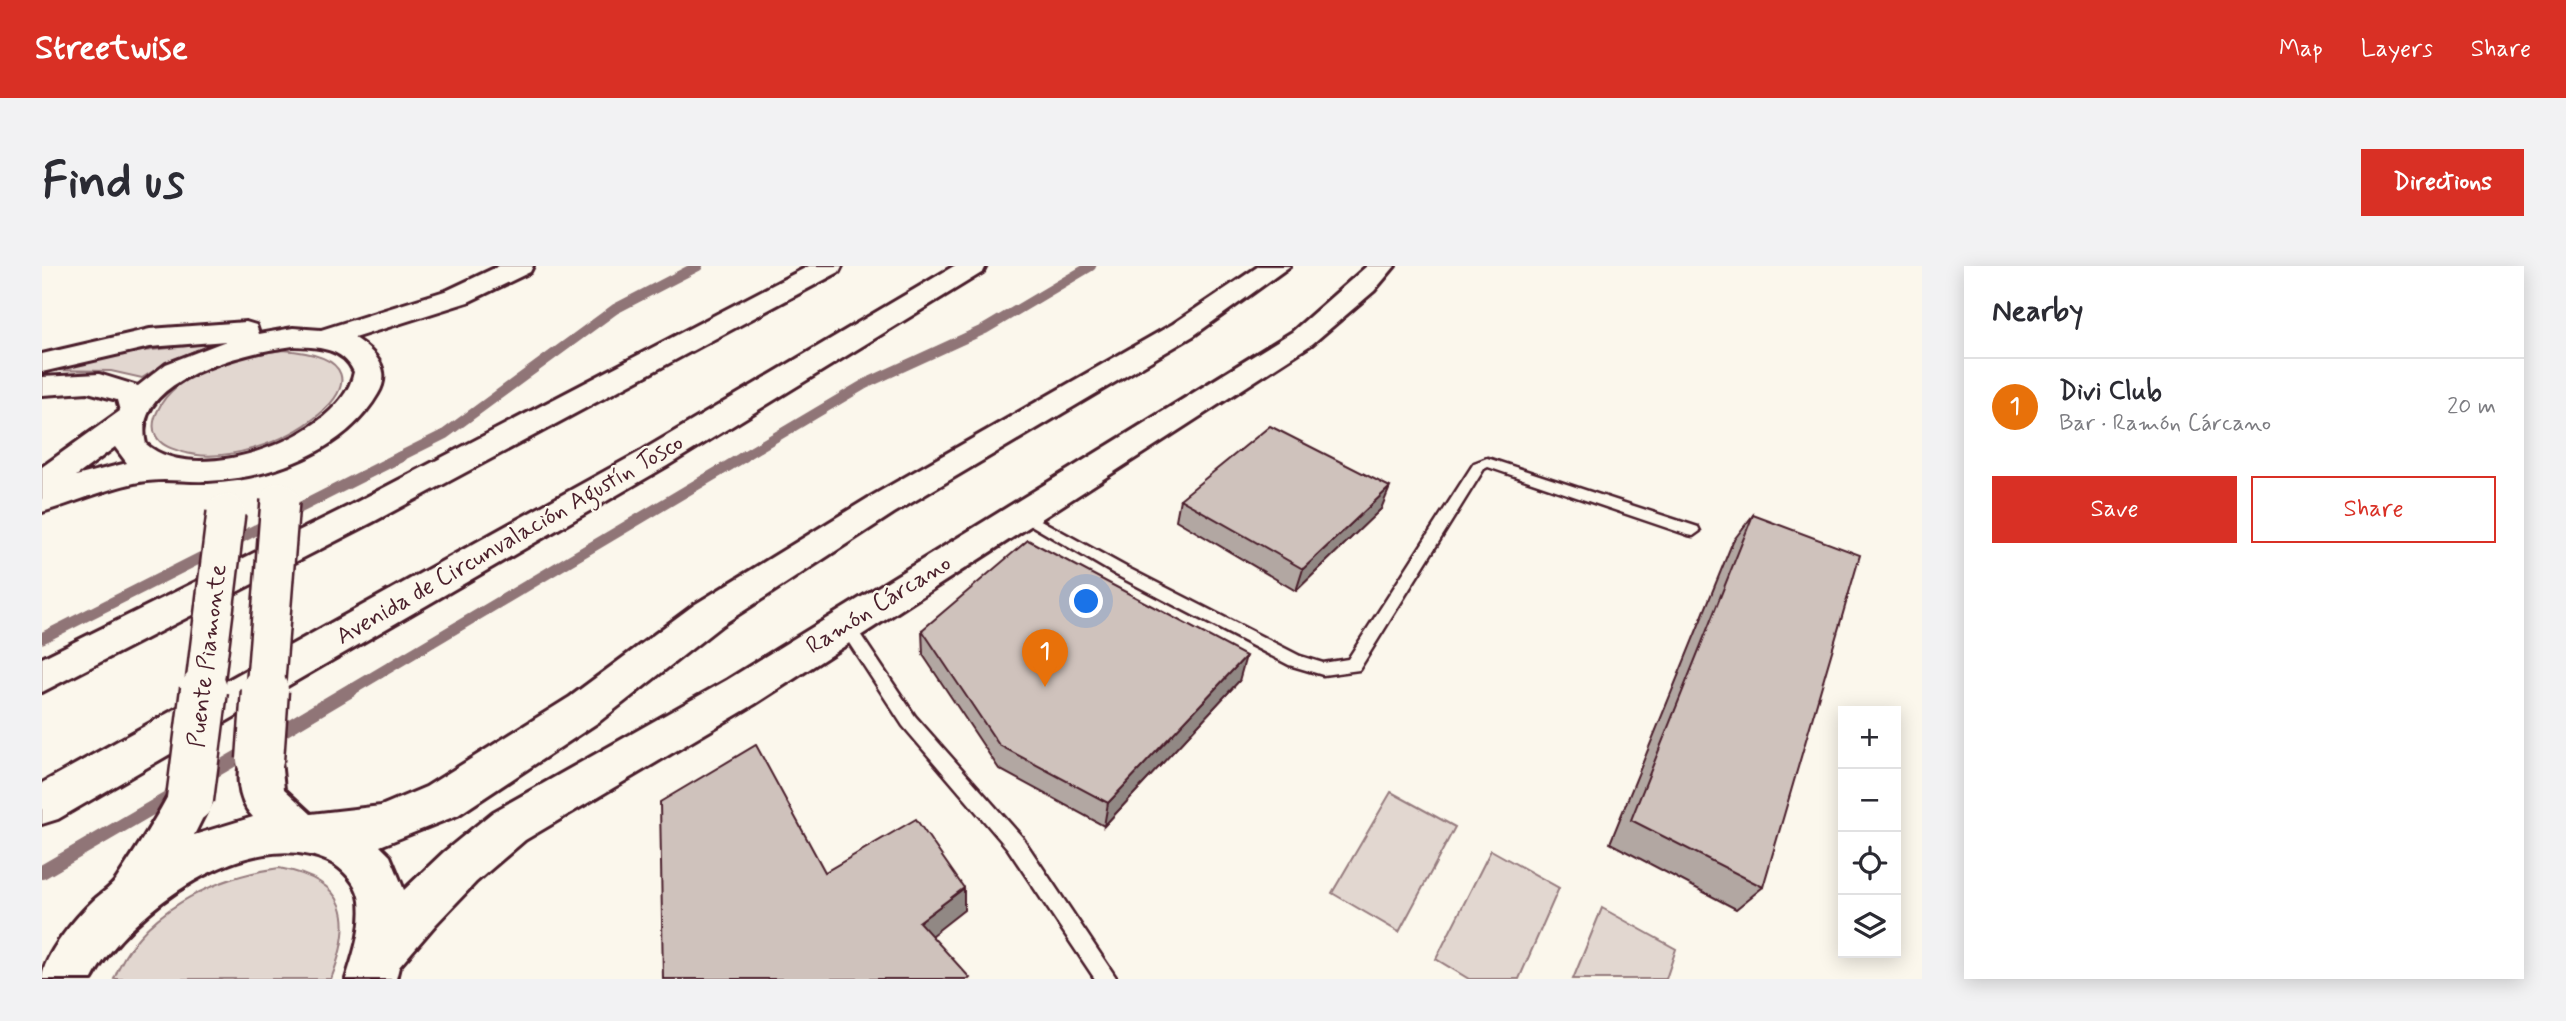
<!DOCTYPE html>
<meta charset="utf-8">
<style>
:root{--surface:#fff;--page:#f2f2f3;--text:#2b2b33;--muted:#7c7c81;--line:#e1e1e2;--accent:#d93025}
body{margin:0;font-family:Mynerve,sans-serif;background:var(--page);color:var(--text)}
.controls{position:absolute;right:21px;bottom:21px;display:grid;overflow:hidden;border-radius:0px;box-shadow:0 4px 18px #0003}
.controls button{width:63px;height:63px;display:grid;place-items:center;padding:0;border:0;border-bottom:2px solid var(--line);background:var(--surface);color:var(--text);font:35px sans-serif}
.you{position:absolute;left:1045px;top:336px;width:24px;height:24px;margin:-18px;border:5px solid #fff;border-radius:50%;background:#1a73e8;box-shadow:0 0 0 10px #1a73e833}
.badge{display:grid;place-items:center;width:46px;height:46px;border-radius:50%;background:var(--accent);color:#fff;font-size:23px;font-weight:700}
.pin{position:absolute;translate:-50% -58px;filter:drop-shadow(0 2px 4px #0008)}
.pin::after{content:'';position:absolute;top:37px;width:24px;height:21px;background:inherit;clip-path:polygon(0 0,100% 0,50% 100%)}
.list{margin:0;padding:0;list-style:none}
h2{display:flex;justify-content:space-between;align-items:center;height:91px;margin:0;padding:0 28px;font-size:30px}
h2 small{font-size:23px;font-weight:400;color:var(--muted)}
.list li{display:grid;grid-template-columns:46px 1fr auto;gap:21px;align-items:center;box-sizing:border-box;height:98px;padding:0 28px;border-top:2px solid var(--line)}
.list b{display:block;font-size:26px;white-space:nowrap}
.list p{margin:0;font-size:23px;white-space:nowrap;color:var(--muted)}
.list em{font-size:23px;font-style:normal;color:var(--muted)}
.actions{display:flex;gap:14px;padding:21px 28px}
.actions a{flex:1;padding:16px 0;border:2px solid var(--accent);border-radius:0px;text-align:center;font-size:24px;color:var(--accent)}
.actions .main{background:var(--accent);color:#fff}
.icon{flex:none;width:38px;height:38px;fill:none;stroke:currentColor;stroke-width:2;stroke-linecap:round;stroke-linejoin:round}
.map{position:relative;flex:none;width:1880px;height:713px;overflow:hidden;border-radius:0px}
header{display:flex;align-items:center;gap:42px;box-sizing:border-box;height:98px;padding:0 35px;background:var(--accent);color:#fff}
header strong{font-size:33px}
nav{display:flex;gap:38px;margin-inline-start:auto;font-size:24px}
.intro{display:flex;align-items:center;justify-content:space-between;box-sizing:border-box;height:168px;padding:0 42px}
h1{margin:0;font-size:49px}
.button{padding:18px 32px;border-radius:0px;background:var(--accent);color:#fff;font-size:24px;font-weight:700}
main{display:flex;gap:42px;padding:0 42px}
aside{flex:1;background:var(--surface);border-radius:0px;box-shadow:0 4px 18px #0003}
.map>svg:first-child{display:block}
.green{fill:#e2d7d0;stroke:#967b7e;stroke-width:2}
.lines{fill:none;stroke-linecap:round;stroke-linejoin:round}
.stream-far2{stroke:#907477;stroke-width:10}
.stream-far1{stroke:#907477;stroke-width:11}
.stream{stroke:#907477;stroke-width:14}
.lane-casing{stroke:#4a1f2b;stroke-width:5}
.secondary-casing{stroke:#4a1f2b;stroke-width:6}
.highway-casing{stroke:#4a1f2b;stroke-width:6}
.lane{fill:#fbf7ec;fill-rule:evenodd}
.secondary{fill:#fbf7ec;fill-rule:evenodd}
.highway{fill:#fbf7ec;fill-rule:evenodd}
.secondary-bridge-far1-casing{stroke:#4a1f2b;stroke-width:42;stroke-linecap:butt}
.secondary-bridge-casing{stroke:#4a1f2b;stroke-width:51;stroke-linecap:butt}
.secondary-bridge-far1{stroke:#fbf7ec;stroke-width:37}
.secondary-bridge{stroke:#fbf7ec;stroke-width:46}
.wall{fill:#b2a7a2;stroke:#4a1f2b;stroke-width:2}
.shaded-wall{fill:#918884;stroke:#4a1f2b;stroke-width:2}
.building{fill:#cfc2bc;stroke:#4a1f2b;stroke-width:2}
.labels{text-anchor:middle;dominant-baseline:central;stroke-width:5;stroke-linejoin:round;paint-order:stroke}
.street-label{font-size:24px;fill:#4a1f2b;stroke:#fbf7ec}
</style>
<header>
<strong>Streetwise</strong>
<nav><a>Map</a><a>Layers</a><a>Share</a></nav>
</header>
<div class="intro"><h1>Find us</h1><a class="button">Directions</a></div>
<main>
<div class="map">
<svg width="1880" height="713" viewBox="0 0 1880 713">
<rect width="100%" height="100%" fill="#fbf7ec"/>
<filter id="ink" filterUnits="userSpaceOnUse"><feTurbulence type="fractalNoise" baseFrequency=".0143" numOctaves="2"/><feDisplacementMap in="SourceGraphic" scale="14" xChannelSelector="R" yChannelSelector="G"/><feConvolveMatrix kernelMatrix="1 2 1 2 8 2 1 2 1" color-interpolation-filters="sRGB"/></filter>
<g filter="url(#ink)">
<g class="green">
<path d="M172 77 126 96 100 112 69 105 0 104 83 87Z"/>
<path d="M241 84C386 95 226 211 140 186 131 183 119 180 114 170 109 161 112 152 116 144 134 104 201 89 241 84Z"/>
<path d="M1349 526 1413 561 1357 666 1290 627Z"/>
<path d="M1449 584 1517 622 1477 713H1427L1394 693Z"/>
<path d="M237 602C307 615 313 652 289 713H72C96 647 172 611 237 602Z"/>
<path d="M1560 642 1634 683 1624 713H1531Z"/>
</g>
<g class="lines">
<g class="stream-far2">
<path d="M357 191 403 168 573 43 656 0"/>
<path d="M700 191 823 118 943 63 1049 0"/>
</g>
<g class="stream-far1">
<path d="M0 372 360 190"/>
<path d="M306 426 703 190"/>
</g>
<g class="stream">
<path d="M230 471 309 424"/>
<path d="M160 512 208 484"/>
<path d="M0 606 139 525"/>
</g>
<defs>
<g id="lane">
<path d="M1445 192 1656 261 1658 265 1651 270 1646 269 1446 201 1442 203 1317 404 1281 409 1247 399 1074 309 972 249 974 246H984L1084 301 1258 390 1281 397 1306 393 1432 197Z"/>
<path d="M804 354 810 356 873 450 980 571 1075 713H1053L966 583 861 460 796 360 798 356Z"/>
</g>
<g id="secondary">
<path d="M457 0H491L488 6 426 36 312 72C332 85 351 103 336 128 303 185 230 212 166 215 138 216 121 211 92 217 60 224 31 237 0 246V201L78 145 75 134 46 126 0 129V111L57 108 96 120 124 98 184 75 108 81 0 106V88L108 63 204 56 214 59 217 68 251 62 279 64 406 24ZM251 80C275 81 301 81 312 106 300 171 153 223 104 178 87 112 207 86 251 80ZM73 181 85 197 34 210Z"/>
<path d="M1217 0H1248L1151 70 852 247 680 359 558 455 416 549 338 580 348 590 362 624 402 586 451 546 685 414 1250 66 1325 0H1353L1332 25 1270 78 713 438 483 574 434 616 393 659 357 701 354 713H304C312 687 321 662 318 635 316 618 301 602 286 595 206 558 88 645 50 713H0C1 689 35 650 53 633 60 627 71 620 76 611 96 581 115 551 132 519L148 514 164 519 170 533 152 569 211 551C194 534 193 502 203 481L218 476 233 481 239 494 242 523 269 548 339 540 384 521 528 431 652 339 828 231 1131 58Z"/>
</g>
<g id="highway">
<path d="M767 0H800L797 6 331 256 0 426V392L307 240Z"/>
<path d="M912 0H944L941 6 625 200 16 553 0 558V517L601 184Z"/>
</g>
</defs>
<use href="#lane" class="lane-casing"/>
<use href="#secondary" class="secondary-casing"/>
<use href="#highway" class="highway-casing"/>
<use href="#lane" class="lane"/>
<use href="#secondary" class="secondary"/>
<use href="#highway" class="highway"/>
<defs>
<g id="secondary-bridge-far1">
<path d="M162 426 184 247"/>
<path d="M223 426 238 235"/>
</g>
<g id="secondary-bridge">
<path d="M218 494 223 424"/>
<path d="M148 533 162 424"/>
</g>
</defs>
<use href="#secondary-bridge-far1" class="secondary-bridge-far1-casing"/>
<use href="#secondary-bridge" class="secondary-bridge-casing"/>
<use href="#secondary-bridge-far1" class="secondary-bridge-far1"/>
<use href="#secondary-bridge" class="secondary-bridge"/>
</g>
<g class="wall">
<path d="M1138 233 1339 243 1254 325 1134 254Z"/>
<path d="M1711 249 1721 621 1694 643 1568 577 1691 275Z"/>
<path d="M880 364 1197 415 1062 560 957 503 881 389Z"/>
</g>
<g class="shaded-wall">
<path d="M1348 221 1339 243 1254 325 1261 303Z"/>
<path d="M1204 390 1197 415 1062 560 1066 537Z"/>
<path d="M922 622V644L880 677 877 656Z"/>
</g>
<g class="building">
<path d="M1228 160 1348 221 1261 303 1138 233Z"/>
<path d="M1711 249 1818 289 1721 621 1589 554Z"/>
<path d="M986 274 1204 390 1066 537 957 479 880 364Z"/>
<path d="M714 479 783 606 874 553 922 622 877 656 928 712 927 713H621L618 536Z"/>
</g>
</g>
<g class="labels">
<g class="street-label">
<text transform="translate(468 274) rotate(-30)">Avenida de Circunvalación Agustín Tosco</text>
<text transform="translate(837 339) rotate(-32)">Ramón Cárcano</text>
<text transform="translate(166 390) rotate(-83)">Puente Piamonte</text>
</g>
</g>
</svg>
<div class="controls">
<button>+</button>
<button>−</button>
<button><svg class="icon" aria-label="locate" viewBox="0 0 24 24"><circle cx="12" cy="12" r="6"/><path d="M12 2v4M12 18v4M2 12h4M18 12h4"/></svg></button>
<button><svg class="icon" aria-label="layers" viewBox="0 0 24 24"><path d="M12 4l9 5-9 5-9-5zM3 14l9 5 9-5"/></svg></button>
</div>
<div class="you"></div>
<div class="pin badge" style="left:1003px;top:421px;background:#e8710a">1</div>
</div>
<aside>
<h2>Nearby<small></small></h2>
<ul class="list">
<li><span class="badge" style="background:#e8710a">1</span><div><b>Divi Club</b><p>Bar · Ramón Cárcano</p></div><em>20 m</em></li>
</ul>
<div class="actions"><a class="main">Save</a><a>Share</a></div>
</aside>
</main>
